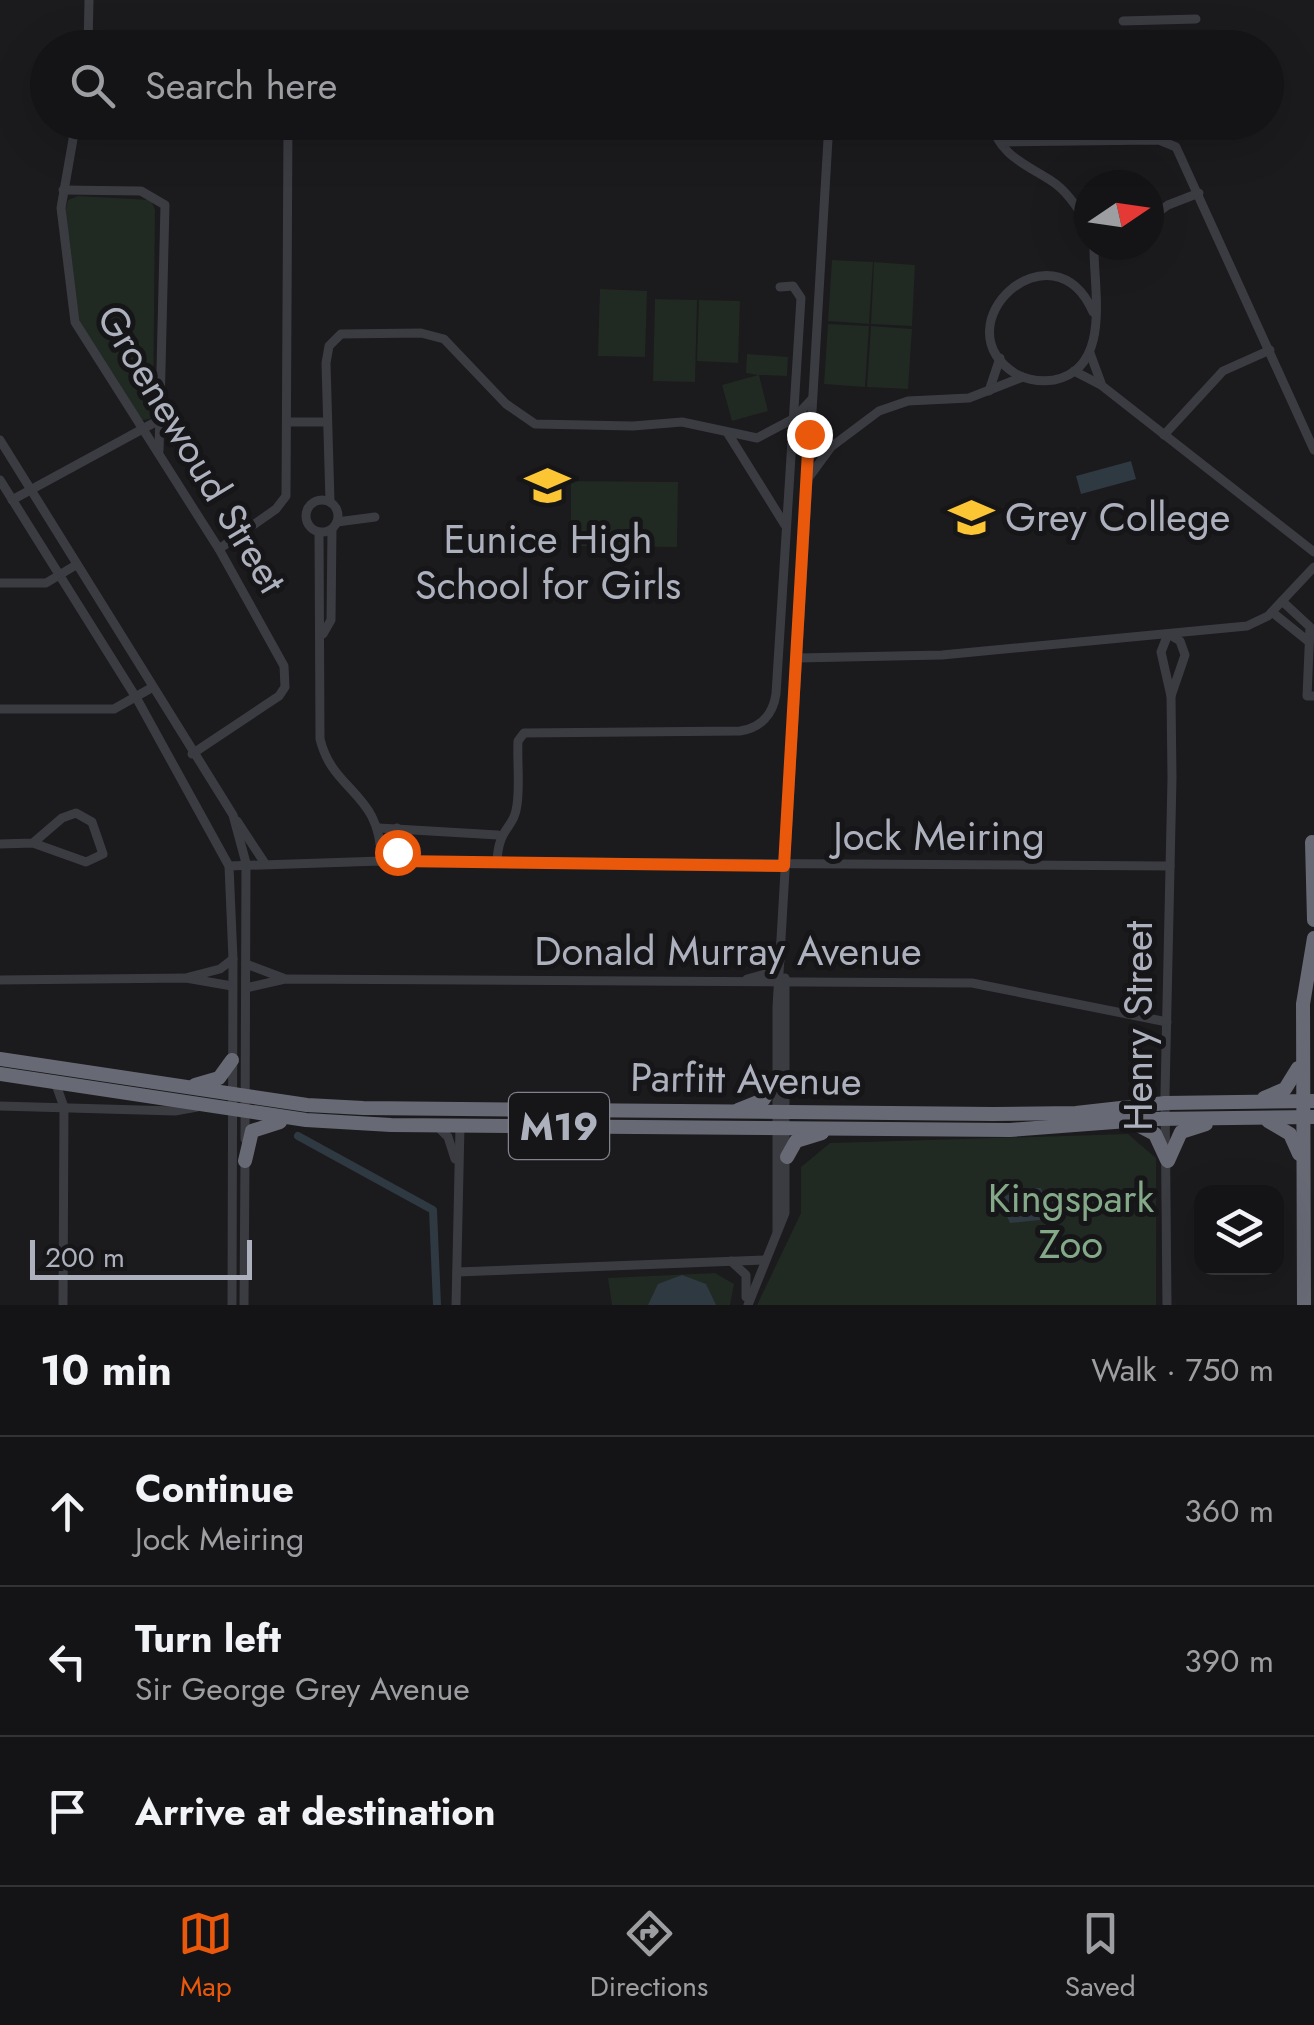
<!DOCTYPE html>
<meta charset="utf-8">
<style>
:root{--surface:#141416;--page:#1d1d1f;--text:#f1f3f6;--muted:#9d9ea1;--line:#333335;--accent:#ea580c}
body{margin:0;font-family:Jost,sans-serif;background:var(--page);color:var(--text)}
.controls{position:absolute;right:30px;bottom:30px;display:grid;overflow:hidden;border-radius:20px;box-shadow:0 10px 40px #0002}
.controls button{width:90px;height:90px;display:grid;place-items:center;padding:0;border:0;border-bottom:2px solid var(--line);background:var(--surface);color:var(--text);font:50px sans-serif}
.compass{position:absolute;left:1074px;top:170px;width:90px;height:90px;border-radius:50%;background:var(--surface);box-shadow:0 10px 40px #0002;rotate:77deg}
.scale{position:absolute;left:30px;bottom:25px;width:222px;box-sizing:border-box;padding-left:10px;border:5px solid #adb1bd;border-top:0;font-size:28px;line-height:35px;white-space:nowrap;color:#adb1bd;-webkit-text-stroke:8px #161518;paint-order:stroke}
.stop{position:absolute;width:30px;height:30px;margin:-22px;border:8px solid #ea580c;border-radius:50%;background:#fff}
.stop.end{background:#ea580c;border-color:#fff;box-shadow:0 2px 10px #0008}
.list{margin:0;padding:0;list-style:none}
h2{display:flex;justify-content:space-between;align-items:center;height:130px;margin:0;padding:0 40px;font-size:42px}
h2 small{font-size:32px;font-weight:400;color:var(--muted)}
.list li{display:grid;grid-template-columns:65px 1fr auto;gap:30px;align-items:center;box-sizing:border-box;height:150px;padding:0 40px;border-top:2px solid var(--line)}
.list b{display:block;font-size:38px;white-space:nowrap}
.list p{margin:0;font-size:32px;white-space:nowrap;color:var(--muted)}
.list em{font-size:32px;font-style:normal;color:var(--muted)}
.icon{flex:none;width:55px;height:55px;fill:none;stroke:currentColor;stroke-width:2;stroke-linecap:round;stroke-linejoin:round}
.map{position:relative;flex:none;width:1314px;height:1305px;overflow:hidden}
.search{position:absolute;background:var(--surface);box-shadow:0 10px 40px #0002;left:30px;right:30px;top:30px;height:110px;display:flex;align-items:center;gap:25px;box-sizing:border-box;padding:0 35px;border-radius:55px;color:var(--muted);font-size:38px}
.sheet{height:580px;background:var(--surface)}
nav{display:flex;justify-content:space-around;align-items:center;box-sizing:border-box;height:140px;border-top:2px solid var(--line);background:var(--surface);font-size:28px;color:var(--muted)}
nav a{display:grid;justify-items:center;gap:5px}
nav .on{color:var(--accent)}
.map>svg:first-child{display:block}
.green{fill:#202922}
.water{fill:#2f3942}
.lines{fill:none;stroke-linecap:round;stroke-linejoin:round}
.canal{stroke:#2f3942;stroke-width:8}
.minor{stroke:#3b3c42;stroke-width:9}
.highway{stroke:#676a74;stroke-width:14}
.route{stroke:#ea580c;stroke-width:12}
.labels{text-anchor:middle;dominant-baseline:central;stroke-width:10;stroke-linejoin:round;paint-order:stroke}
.shield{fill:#161518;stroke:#80828c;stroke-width:2.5}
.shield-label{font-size:38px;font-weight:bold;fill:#adb1bd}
.street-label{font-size:40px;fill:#adb1bd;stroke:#161518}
.poi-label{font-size:40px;fill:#adb1bd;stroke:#161518;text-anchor:start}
.park-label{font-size:40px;fill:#83a988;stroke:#161518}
</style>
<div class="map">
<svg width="1314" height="1305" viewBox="0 0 1314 1305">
<rect width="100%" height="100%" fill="#1b1a1d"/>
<g class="green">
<path d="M78 196 151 200 155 210 153 418 139 421 75 315 65 212 68 200Z"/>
<path d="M832 260 873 262 869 324 828 321Z"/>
<path d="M874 262 915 265 912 326 871 324Z"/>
<path d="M600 289 647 291 645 357 598 356Z"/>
<path d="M655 299 697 300 695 382 653 381Z"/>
<path d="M699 300 740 301 738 363 697 361Z"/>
<path d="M828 324 869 326 865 387 824 384Z"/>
<path d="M871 326 912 329 908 389 867 387Z"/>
<path d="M747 354 788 357 787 376 759 375 768 411 732 421 722 385 758 375 746 373Z"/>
<path d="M571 481 678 482 677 547 571 546Z"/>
<path d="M1128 1134 1156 1158V1305H757L801 1213V1167L830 1143Z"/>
<path d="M715 1273 734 1284 730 1305H612L608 1278Z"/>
</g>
<g class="water">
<path d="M1131 461 1136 479 1081 494 1076 476Z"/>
<path d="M1023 1188H1041L1049 1214 1040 1220 1010 1223 999 1199Z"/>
<path d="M682 1275 706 1284 716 1305H648L658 1284Z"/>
</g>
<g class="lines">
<path class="canal" d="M298 1136 433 1210 437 1305"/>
<g class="minor">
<path d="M1123 21 1196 19"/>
<path d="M88 48 89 0"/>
<path d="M76 122 61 208 75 322 219 549 284 666 285 687 279 696 192 754"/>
<path d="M992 122C998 156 1028 165 1053 182 1067 191 1080 211 1089 226"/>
<path d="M1003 142 1159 140 1176 147 1314 450"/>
<path d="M63 190 141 191 165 205 159 451"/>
<path d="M1149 219 1168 205 1199 193"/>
<path d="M1093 312C1053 220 938 325 1016 374 1028 380 1041 382 1054 380 1113 368 1093 288 1094 245"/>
<path d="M1090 353 1101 383"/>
<path d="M1074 371 1101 385 1314 552"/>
<path d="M989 391 1000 358"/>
<path d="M287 422H326"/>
<path d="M727 432 785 525"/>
<path d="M1164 435 1223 371 1270 350"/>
<path d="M0 440 233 815 246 863 245 1139"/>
<path d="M809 477 831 447 879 411 908 401 969 398 1023 377"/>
<path d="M0 480 137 699 229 866 233 959 232 1305"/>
<path d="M12 500 161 419"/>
<circle cx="322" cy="516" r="16"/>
<path d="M330 502 326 363 329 346 341 334 421 333 444 339 506 404 535 424 633 426 682 422 757 438 793 419 812 399"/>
<path d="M337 522 375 517"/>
<path d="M319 532 320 739C333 793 382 792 381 861"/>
<path d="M219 549 276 509 286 496 288 122"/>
<path d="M0 583H46L76 565"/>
<path d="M1282 601 1310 627 1307 696H1314"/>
<path d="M1272 612 1308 641"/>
<path d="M323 634 331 620 332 529"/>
<path d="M1170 635 1180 641 1185 655 1171 696"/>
<path d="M798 658 942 655 1247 626 1268 616 1314 567"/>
<path d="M0 709H114L153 687"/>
<path d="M237 821 264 862"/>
<path d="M379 828 498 835"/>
<path d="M0 844 33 843 86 862 103 854 92 822 76 813 62 818 33 843"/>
<path d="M397 861V828"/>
<path d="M497 863C498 826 514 830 517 805 520 785 517 761 518 741L524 733 740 731C761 728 773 714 776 694L801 298 793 286 780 287"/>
<path d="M229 866 381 861 1170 866"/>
<path d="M246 964 283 978"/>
<path d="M189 977 220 969 233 959"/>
<path d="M747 979 773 972 780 961"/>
<path d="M0 980 186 978 232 986"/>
<path d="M246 988 285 979 972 983 1167 1022"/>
<path d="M55 1082 64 1107 63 1305"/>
<path d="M0 1106 175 1111 197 1107"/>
<path d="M437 1126 448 1137 455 1159"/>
<path d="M777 1231V1007L829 122"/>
<path d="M731 1261 746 1275V1297"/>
<path d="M457 1272 765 1260"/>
<path d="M244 1305 245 1159"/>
<path d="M456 1305 460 1126"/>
<path d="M748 1305 785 1213V978"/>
<path d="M1167 1305 1165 1094 1172 778 1171 696 1161 652 1168 634"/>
</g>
<g class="highway">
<path d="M1312 842 1314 920"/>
<path d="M0 1059 307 1105 363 1108 993 1114 1076 1113 1165 1103 1314 1101"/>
<path d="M0 1074 306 1120 391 1125 1010 1130 1154 1119 1314 1117"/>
<path d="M195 1085 219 1078 232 1060"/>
<path d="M1264 1098 1285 1089 1298 1068"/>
<path d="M738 1110 763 1100 776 1081"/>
<path d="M1268 1121 1290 1134 1299 1154"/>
<path d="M1134 1123 1155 1134 1167 1160"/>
<path d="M787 1157 796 1141 822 1133"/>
<path d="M245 1161 252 1131 280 1122"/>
<path d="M1168 1161 1181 1132 1206 1124"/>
<path d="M1304 1305 1303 1004 1314 938"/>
</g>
</g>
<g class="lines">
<path class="route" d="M397 852V861L784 866 809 434"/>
</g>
<defs>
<symbol id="school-bare" viewBox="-9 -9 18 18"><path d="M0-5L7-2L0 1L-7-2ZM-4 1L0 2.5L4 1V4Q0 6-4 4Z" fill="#fbc534" stroke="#161518" stroke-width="2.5" paint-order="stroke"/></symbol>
<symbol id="university-bare" viewBox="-9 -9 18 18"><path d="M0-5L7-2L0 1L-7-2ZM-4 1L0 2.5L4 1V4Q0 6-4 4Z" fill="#fbc534" stroke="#161518" stroke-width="2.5" paint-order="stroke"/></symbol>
</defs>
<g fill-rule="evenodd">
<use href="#school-bare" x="516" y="454" width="63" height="63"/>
<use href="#university-bare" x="940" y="486" width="63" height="63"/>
</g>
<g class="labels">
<rect class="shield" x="509" y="1093" width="100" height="66" rx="8"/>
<g class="shield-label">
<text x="559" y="1126">M19</text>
</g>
<g class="street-label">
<text transform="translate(192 449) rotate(59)">Groenewoud Street</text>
<text x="939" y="836">Jock Meiring</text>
<text x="728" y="951">Donald Murray Avenue</text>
<text transform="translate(1138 1026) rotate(-90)">Henry Street</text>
<text transform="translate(746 1079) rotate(1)">Parfitt Avenue</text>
</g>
<g class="poi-label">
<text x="1005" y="517">Grey College</text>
<text x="548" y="539" text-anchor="middle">Eunice High<tspan x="548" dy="46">School for Girls</tspan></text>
</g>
<g class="park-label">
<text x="1071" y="1198">Kingspark<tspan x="1071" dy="46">Zoo</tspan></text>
</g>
</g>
</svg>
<div class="controls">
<button><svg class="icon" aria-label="layers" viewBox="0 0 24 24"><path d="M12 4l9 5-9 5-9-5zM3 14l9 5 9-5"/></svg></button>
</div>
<svg class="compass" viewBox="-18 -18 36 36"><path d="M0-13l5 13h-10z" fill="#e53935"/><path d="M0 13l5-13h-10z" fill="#9d9ea1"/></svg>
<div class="scale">200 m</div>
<div class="stop" style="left:397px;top:852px"></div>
<div class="stop end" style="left:809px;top:434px"></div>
<div class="search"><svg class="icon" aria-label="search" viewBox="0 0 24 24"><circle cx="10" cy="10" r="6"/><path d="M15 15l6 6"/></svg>Search here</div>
</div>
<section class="sheet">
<h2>10 min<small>Walk · 750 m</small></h2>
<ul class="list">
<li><svg class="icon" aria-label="ahead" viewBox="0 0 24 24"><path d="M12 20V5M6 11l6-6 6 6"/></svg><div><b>Continue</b><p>Jock Meiring</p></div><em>360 m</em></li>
<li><svg class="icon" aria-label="left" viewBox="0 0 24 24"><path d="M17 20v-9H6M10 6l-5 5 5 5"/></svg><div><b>Turn left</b><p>Sir George Grey Avenue</p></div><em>390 m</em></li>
<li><svg class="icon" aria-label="arrive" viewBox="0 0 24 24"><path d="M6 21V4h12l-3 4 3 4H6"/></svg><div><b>Arrive at destination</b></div></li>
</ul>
</section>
<nav>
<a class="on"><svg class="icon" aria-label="map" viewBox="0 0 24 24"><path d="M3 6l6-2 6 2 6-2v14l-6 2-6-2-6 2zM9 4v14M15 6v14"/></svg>Map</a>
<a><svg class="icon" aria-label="directions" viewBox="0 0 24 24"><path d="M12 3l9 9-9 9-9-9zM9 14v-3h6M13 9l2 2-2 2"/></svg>Directions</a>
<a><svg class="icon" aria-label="saved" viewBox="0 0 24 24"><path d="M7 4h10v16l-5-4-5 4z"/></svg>Saved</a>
</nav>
